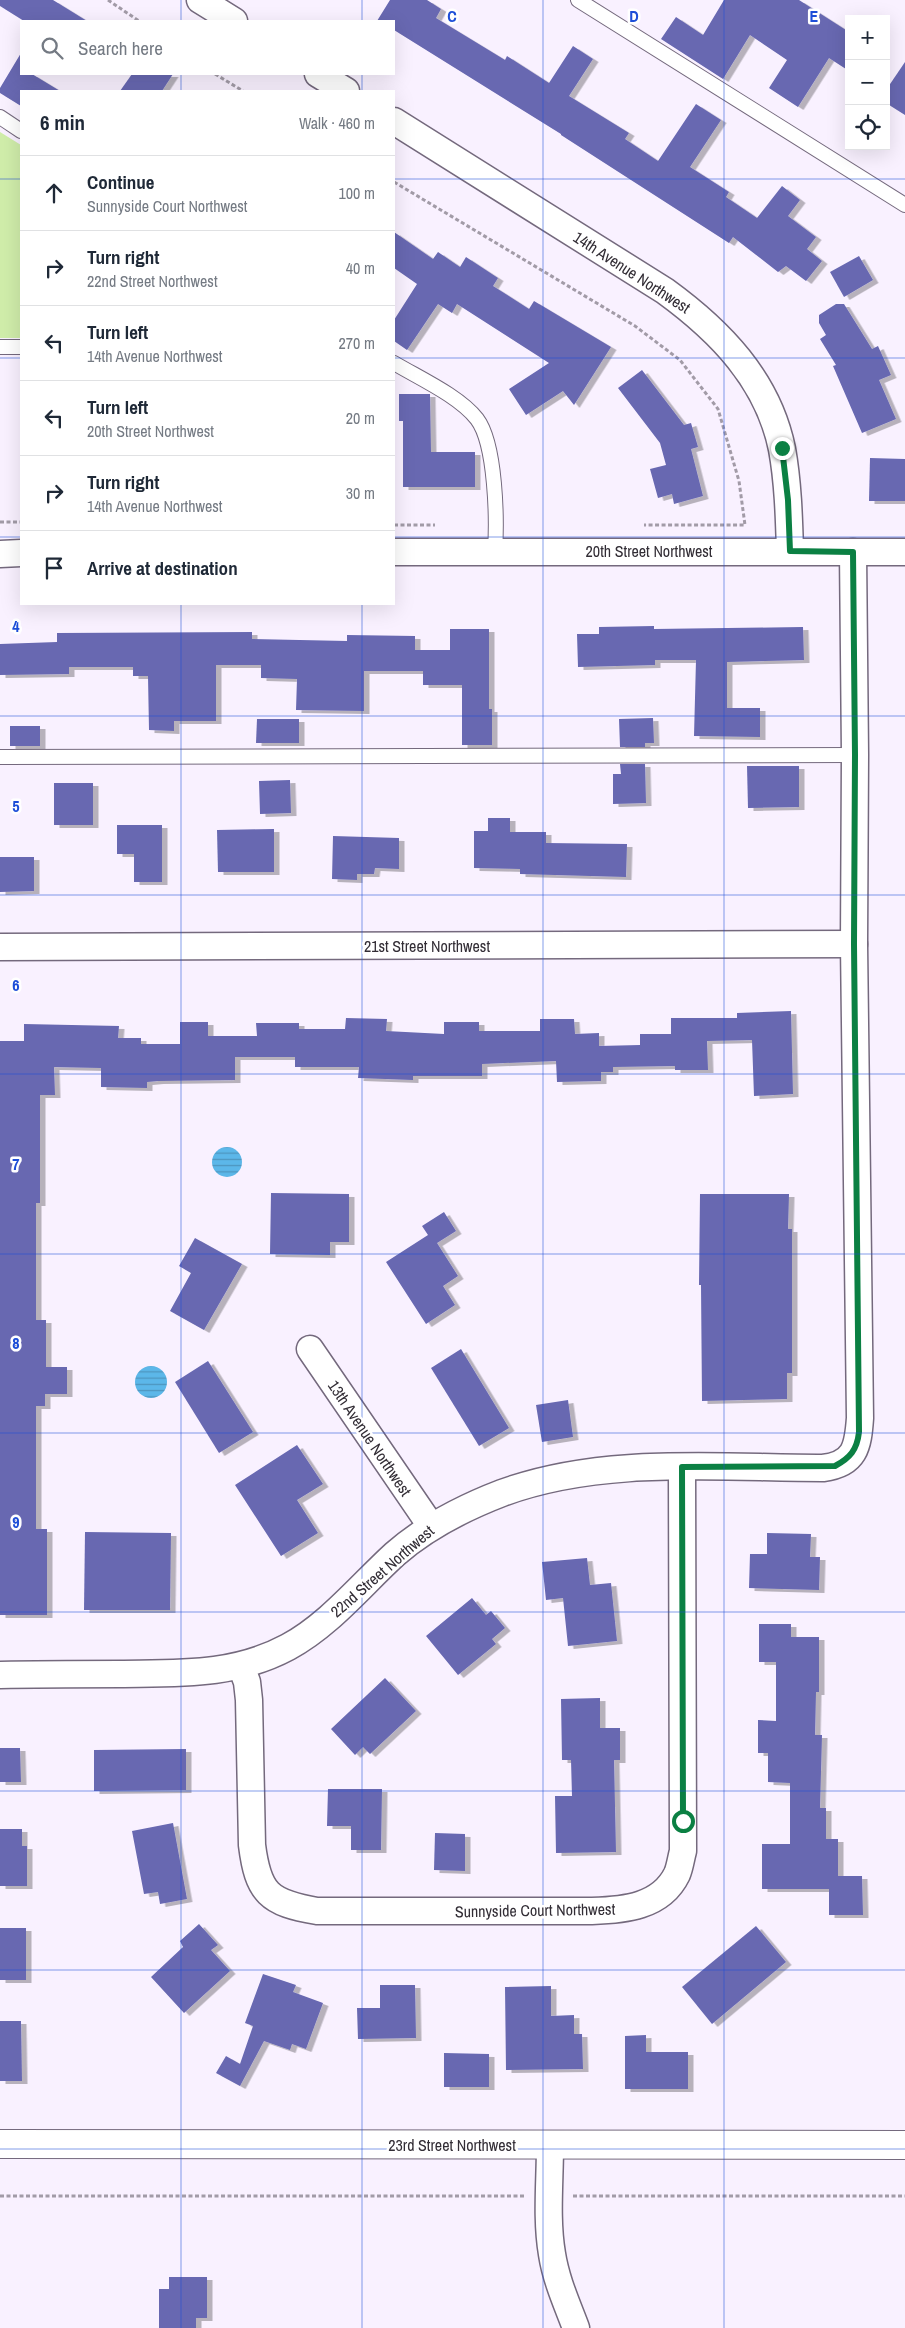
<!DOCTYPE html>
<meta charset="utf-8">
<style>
:root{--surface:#fff;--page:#f6f6f7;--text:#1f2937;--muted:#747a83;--line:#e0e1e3}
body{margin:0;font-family:"Archivo Narrow",sans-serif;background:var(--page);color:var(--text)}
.controls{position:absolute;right:15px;top:15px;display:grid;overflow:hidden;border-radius:0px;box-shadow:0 5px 20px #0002}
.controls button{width:45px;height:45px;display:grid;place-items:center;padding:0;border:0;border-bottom:1px solid var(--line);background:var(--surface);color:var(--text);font:25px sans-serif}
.stop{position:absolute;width:15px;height:15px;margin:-11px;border:4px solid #0b8043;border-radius:50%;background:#fff}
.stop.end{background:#0b8043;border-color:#fff;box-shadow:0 1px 5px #0008}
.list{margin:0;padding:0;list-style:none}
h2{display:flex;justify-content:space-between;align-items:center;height:65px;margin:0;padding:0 20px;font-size:21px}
h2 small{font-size:16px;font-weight:400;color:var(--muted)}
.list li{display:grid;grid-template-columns:32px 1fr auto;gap:15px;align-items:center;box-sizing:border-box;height:75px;padding:0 20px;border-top:1px solid var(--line)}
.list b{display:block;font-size:19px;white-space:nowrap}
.list p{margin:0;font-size:16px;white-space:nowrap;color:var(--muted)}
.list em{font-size:16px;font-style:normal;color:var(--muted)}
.icon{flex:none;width:28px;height:28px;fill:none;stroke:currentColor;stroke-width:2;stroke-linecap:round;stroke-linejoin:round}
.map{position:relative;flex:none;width:905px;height:2328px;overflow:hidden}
.search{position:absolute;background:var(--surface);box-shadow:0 5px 20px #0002;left:20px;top:20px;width:375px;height:55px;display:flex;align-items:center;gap:12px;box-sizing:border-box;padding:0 18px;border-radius:0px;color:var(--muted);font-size:19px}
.panel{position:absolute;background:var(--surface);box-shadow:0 5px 20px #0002;left:20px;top:90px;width:375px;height:515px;border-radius:0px}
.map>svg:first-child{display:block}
.green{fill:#d0edaa}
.water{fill:url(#water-rules)}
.building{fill:#6768b1;filter:url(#shadow)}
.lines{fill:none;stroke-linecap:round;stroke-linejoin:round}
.lane-casing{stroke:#74697d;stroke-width:16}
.street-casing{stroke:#74697d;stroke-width:29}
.secondary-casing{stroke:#74697d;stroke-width:30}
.path{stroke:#a29ba7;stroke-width:3;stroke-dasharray:4 2.5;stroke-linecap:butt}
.lane{stroke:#fff;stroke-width:14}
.street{stroke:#fff;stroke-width:26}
.secondary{stroke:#fff;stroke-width:28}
.route{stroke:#0b8043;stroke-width:6}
.grid{fill:none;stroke:#1d4ed8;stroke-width:1;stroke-opacity:0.55}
.labels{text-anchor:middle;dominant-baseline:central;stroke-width:5;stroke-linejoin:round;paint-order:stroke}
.street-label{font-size:16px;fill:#322d35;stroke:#fff}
.grid-label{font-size:16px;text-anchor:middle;font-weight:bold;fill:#1d4ed8;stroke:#fff;stroke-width:5;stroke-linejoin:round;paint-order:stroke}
</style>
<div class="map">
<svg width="905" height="2328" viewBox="0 0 905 2328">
<defs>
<pattern id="water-rules" width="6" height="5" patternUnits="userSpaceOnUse" patternTransform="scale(1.25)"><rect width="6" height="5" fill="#5cb7e9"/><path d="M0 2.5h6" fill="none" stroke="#4d95be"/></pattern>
<filter id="shadow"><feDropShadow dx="5.5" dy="3" stdDeviation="0" flood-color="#0004"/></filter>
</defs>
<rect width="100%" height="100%" fill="#f9f1ff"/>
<path class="green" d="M0 132 21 145V338H0Z"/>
<g class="water">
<circle cx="227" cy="1162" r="15"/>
<circle cx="151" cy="1382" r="16"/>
</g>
<g class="building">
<path d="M0 0H53L87 21H24L0 6Z"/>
<path d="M390 0H427L441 9 436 18 505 60 507 56 549 83 573 46 593 59 569 96 629 133 625 139 658 161 696 104 721 120 690 167 729 192 726 197 757 218 782 186 800 200 788 216 816 237 807 249 822 261 806 281 786 266 778 272 733 237 729 243 561 135V134L394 30V21H377Z"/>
<path d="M724 0H799L849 32V71L829 58 798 107 769 88 787 60 750 35 723 79 661 39 676 17 703 35Z"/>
<path d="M21 53V74H32L60 91H21V106L0 93V88Z"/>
<path d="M905 62V115L886 103V90Z"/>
<path d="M132 74H173L162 91H120Z"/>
<path d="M394 232 433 259 438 252 460 267 466 257 498 278 493 286 529 309 534 301 611 347 574 405 563 391 526 415 509 389 549 363 457 304 452 313 438 304 407 350 394 341V320L417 284 394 268Z"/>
<path d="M859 256 873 280 844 297 830 272Z"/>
<path d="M836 304H844L872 349 878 346 891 375 879 380 896 419 862 433 833 366 836 365 820 339 826 335 819 323V315Z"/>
<path d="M642 370 684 425 691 423 698 447 691 449 703 496 674 504 672 494 658 498 650 469 666 465 660 443 618 388Z"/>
<path d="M399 394H430L431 452H475V487H403V421H399Z"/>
<path d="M870 458 905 459V501H869Z"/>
<path d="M654 626V629L803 627 804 660 727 662V708H760V737L694 736 696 660H655V665L578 667 577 634H599V627Z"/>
<path d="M450 629H489V709H492V745H462V685H423V671H364V711L296 710 297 679 261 678V665H216V721H174V731L149 730 148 676H133V667H69V674L0 675V644L57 642V633L252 632V639L347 641V635L415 636V650H450Z"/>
<path d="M653 718 654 743H645V747H620L619 719Z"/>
<path d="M257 719H299V743H256Z"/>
<rect x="10" y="726" width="30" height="20"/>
<path d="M620 764H645L646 803 613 804V774H621Z"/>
<path d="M747 766H799V807L748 808Z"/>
<path d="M290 780 291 813 260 814 259 781Z"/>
<rect x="54" y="783" width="39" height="42"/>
<path d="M488 818H510V832H546V843L627 844 626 877 520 874V869L474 868V831H488Z"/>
<path d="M117 825H162V882H134V854H117Z"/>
<path d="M274 829V872H218L217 830Z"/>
<path d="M333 836 399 838V869L375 868 374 874H357V880L332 879Z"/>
<path d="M0 857H34V891L0 892Z"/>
<path d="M791 1011 793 1094 754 1096 752 1040 707 1041 708 1070H675V1066L613 1067V1072H601V1081L557 1082 556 1061 482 1064V1076H413V1080L358 1078 359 1067H295V1057H235V1080L158 1081 147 1082V1088L101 1087V1068L54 1067 55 1095H40V1203H36V1320H46V1367H67V1394H45V1406H36V1529H47V1615H0V1041H24V1024L119 1026 118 1038H141V1044H180V1022H208V1036H257L256 1023H299V1029H345L346 1018 387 1019 386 1031 444 1034V1022H479V1031H540V1019H574L575 1034 599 1033V1046L640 1045V1034H671V1018H737V1013Z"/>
<path d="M271 1193 349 1194V1242H330V1255L270 1254Z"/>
<path d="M700 1194H789L788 1229H792V1373H787V1399L702 1401 701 1285H699Z"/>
<path d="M444 1212 456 1231 437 1243 458 1276 443 1286 455 1305 426 1324 386 1262 428 1235 422 1226Z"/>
<path d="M195 1238 242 1264 204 1330 170 1311 191 1273 179 1266Z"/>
<path d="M461 1349 509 1428 479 1446 431 1368Z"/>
<path d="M208 1361 253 1432 219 1453 175 1382Z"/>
<path d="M568 1400 573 1437 542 1442 536 1405Z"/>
<path d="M297 1445 323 1484 297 1500 318 1533 281 1556 235 1485Z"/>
<path d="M85 1532 171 1533 170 1610H84Z"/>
<path d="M767 1533 811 1534 810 1557H820L819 1590 749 1588 750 1554H767Z"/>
<path d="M587 1558 590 1585 611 1583 617 1641 568 1646 563 1598 546 1600 542 1562Z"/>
<path d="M472 1598 486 1615 491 1611 505 1628 492 1639 496 1644 458 1675 426 1636Z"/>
<path d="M759 1624H791V1637H819V1692H816L815 1735H822L820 1808H826V1839H838V1876H862L863 1915H829V1889H762V1844H790V1783L768 1782V1753H758V1720L776 1721V1662H759Z"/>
<path d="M385 1678 416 1711 370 1754 363 1747 355 1755 331 1729Z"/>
<path d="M600 1698V1728H620V1760H614L616 1852 556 1853 555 1796H572L571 1760H562L561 1699Z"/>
<path d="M0 1748H20L21 1782H0Z"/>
<path d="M186 1749V1790L94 1791V1750Z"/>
<path d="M328 1789H382L381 1850H351V1826H327Z"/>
<path d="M173 1823 187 1899 160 1904 158 1892 144 1894 132 1831Z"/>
<path d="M0 1829H22V1846H27V1886H0Z"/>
<path d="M435 1833 465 1834V1871L434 1870Z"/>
<path d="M199 1924 218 1945 211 1950 230 1971 184 2013 151 1977 183 1947 180 1941Z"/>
<path d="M756 1926 786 1962 712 2024 682 1987Z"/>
<rect x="0" y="1928" width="26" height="52"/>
<path d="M263 1974 296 1985 293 1992 323 2003 306 2049 292 2044 290 2050 264 2041 240 2086 216 2073 226 2056 240 2064 253 2026 245 2023Z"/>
<path d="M380 1985H415L416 2038 358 2039 357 2008H380Z"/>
<path d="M551 1986V2016L574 2015V2034H582L583 2069 506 2070 505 1987Z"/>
<path d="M0 2021H21L22 2081H0Z"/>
<path d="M646 2035V2052H688V2089H625V2036Z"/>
<path d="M444 2053 489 2054V2087H444Z"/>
<path d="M169 2277H207V2318H196V2328H159V2289H169Z"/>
</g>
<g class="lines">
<defs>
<g id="lane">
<path d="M578 0 905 205"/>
<path d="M0 117 21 131"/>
<path d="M0 347H21"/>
<path d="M394 363C419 378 459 396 477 419 496 444 497 520 495 551"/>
<path d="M0 757 855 755"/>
</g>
<g id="street">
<path d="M200 0 234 21"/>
<path d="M318 74 346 91"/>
<path d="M394 121 665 291C720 331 768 380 782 449 788 482 789 517 790 551"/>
<path d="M394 552H905"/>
<path d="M0 554 21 553"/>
<path d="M0 947 854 944"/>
<path d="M310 1349 431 1526"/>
<path d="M241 1666 247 1682 249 1700 252 1845C258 1893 269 1903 317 1911H592C624 1910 661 1907 677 1874 680 1867 681 1858 683 1851L682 1467"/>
<path d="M0 1675C40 1674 80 1674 120 1674 179 1673 234 1676 288 1647 329 1625 361 1585 395 1554 427 1526 463 1508 502 1493 602 1456 718 1468 823 1468 855 1464 858 1447 860 1418L854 944 855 755 853 552"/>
<path d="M550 2145C550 2181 546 2219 552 2254 556 2280 567 2304 576 2328"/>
</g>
<path id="secondary" d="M0 2144 905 2145"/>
</defs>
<use href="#lane" class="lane-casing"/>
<use href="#street" class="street-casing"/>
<use href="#secondary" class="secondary-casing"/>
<g class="path">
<path d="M108 0 139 21"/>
<path d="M215 74 243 91"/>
<path d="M394 182 635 326 680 360 718 409 739 481 745 525H644"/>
<path d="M0 522H21"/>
<path d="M394 525H435"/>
<path d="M0 2196H524"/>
<path d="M573 2196H905"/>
</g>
<use href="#lane" class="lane"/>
<use href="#street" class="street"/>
<use href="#secondary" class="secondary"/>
</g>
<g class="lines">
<path class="route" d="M683 1821 682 1467 835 1466C850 1458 857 1450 859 1432L854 944 855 755 853 552 790 551 788 500 782 448"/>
</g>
<path class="grid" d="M181 0V21M362 0V21M543 0V2328M724 0V2328M181 74V91M362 74V91M0 179H21M394 179H905M0 358H21M394 358H905M0 537H21M394 537H905M181 604V2328M362 604V2328M0 716H905M0 895H905M0 1074H905M0 1254H905M0 1433H905M0 1612H905M0 1791H905M0 1970H905M0 2149H905"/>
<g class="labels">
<g class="street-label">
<text transform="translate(632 272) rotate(33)">14th Avenue Northwest</text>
<text x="649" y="551">20th Street Northwest</text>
<text x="427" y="946">21st Street Northwest</text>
<text transform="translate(370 1438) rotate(56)">13th Avenue Northwest</text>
<text transform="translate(382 1571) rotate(-41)">22nd Street Northwest</text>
<text transform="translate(535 1910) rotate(-1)">Sunnyside Court Northwest</text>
<text x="452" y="2145">23rd Street Northwest</text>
</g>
</g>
<g class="grid-label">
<text x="452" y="22">C</text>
<text x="634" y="22">D</text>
<text x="814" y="22">E</text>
<text x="16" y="632">4</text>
<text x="16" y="812">5</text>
<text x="16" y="991">6</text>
<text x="16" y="1170">7</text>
<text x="16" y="1349">8</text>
<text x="16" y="1528">9</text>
</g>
</svg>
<div class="controls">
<button>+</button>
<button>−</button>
<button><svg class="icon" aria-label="locate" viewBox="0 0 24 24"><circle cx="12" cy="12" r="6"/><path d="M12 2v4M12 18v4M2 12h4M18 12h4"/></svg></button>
</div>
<div class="stop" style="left:683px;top:1821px"></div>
<div class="stop end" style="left:782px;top:448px"></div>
<div class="search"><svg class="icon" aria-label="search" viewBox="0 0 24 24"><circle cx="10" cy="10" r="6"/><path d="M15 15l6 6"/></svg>Search here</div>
<section class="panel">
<h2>6 min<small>Walk · 460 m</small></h2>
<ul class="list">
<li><svg class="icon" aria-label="ahead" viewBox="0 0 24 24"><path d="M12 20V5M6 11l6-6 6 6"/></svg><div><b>Continue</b><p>Sunnyside Court Northwest</p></div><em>100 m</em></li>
<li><svg class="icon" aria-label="right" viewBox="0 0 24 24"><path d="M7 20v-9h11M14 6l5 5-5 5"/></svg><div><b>Turn right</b><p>22nd Street Northwest</p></div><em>40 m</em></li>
<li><svg class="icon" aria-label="left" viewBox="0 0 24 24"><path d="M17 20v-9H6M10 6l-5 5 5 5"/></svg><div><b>Turn left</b><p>14th Avenue Northwest</p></div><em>270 m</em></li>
<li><svg class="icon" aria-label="left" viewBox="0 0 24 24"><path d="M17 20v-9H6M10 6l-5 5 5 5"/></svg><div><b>Turn left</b><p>20th Street Northwest</p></div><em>20 m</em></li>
<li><svg class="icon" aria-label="right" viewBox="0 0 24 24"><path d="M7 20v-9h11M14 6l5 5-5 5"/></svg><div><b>Turn right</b><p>14th Avenue Northwest</p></div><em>30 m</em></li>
<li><svg class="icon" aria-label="arrive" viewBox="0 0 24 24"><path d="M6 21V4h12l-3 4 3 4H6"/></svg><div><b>Arrive at destination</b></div></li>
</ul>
</section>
</div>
